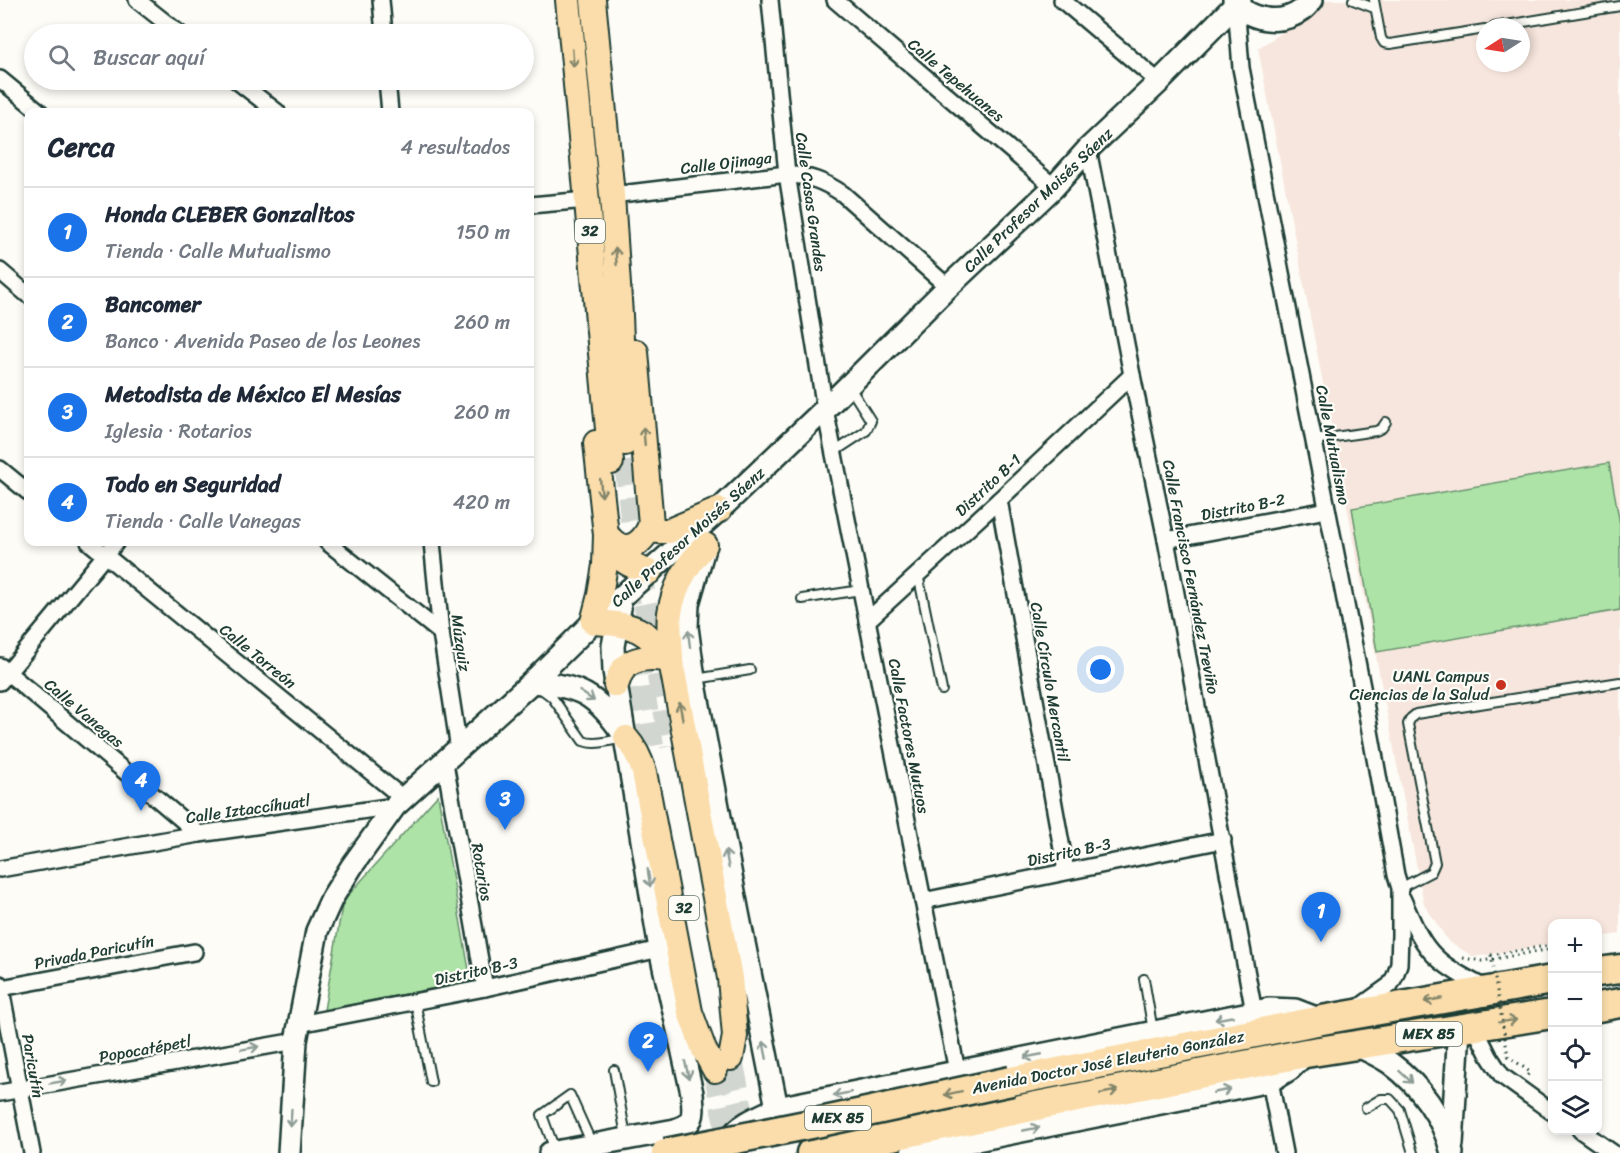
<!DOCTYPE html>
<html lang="es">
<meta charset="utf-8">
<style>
:root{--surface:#fff;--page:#f2f2f3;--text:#1f2937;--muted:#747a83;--line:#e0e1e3;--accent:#1a73e8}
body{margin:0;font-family:Sriracha,sans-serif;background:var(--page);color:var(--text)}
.controls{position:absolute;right:18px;bottom:18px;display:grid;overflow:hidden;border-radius:12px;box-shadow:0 3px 9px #0003}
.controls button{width:54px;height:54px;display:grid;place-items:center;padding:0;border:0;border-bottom:2px solid var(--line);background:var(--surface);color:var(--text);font:30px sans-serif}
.compass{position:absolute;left:1476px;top:18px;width:54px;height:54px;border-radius:50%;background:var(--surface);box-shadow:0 3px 9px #0003;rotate:258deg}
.you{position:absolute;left:1101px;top:670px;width:21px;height:21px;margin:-15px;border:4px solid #fff;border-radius:50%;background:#1a73e8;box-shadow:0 0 0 9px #1a73e833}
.badge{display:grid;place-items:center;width:39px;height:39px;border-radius:50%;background:var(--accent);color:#fff;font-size:20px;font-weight:700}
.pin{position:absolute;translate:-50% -50px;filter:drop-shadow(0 2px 3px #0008)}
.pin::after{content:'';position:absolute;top:32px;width:21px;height:18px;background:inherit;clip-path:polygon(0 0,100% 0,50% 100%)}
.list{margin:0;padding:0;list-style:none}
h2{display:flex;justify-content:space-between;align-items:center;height:78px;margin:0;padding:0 24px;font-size:26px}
h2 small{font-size:20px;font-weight:400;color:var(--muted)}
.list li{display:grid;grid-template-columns:39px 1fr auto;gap:18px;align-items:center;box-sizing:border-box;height:90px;padding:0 24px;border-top:2px solid var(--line)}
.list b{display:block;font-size:22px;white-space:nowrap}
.list p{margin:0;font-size:20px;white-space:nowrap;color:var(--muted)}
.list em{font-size:20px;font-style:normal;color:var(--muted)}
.icon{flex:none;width:33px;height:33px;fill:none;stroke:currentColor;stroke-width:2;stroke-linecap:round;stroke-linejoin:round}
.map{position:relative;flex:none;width:1620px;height:1153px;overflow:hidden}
.search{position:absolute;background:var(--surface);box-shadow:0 3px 9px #0003;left:24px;top:24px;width:510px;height:66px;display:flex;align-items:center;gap:15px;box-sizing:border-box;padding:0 21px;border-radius:33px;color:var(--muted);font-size:22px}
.panel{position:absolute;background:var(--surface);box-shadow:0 3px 9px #0003;left:24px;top:108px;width:510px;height:438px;border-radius:12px}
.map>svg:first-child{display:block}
.built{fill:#f7e6dd;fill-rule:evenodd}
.green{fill:#ade3a6;stroke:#66906d;stroke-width:1.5}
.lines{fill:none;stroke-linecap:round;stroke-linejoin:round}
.primary-tunnel{stroke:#d1d6d0;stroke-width:24;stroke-dasharray:24 12;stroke-linecap:butt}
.lane-casing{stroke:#1f3d34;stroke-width:12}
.street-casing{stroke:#1f3d34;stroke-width:20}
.secondary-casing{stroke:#1f3d34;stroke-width:26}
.primary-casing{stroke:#1f3d34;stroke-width:28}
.highway-casing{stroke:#1f3d34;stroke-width:33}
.path{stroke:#1f3d34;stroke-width:3;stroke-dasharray:1.5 4.5;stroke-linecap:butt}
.lane{stroke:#fdfcf7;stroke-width:8}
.street{stroke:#fdfcf7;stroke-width:15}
.secondary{stroke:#fdfcf7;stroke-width:21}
.primary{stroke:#fbddab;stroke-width:24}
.highway{stroke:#fbddab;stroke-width:28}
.highway-bridge-casing{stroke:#1f3d34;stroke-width:33;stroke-linecap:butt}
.path-bridge{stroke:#1f3d34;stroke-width:3;stroke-dasharray:1.5 4.5;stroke-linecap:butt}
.highway-bridge{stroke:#fbddab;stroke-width:28}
.oneway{stroke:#82856a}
.oneway2{stroke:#8e9c96}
.poi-dot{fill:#c8321e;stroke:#fdfcf7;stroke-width:2}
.labels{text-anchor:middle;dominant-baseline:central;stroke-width:4.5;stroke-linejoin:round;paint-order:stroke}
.shield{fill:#fdfcf7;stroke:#62766e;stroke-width:1.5}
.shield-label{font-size:15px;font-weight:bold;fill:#1f3d34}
.street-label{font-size:16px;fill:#1f3d34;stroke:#fdfcf7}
.poi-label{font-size:16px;fill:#1f3d34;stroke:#fdfcf7;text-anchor:end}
</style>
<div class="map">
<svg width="1620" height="1153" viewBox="0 0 1620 1153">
<rect width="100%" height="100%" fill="#fdfcf7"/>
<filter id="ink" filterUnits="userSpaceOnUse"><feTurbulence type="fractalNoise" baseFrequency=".0167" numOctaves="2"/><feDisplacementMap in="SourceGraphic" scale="12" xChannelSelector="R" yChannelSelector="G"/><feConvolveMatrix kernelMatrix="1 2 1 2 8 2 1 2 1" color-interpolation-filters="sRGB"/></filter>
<g filter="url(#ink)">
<path class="built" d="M1324 0H1620V934L1598 937V924H1552V944L1474 957 1448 941 1424 904 1258 48 1313 13ZM1485 27H1521V63H1485Z"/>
<g class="green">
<path d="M1609 463 1620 524V610L1377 652 1352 508Z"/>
<path d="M438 795 471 981 324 1010 343 901Z"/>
</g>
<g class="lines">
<g class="primary-tunnel">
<path d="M626 461 636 554 672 746"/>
<path d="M625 581 652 746"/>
<path d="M732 1065 750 1153"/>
<path d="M715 1070 732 1153"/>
</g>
<defs>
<g id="lane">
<path d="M1353 0 1374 8"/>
<path d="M1374 0 1381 38 1384 43 1390 44 1485 29"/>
<path d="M1494 27 1620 6"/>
<path d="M1314 440 1376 431 1382 428 1386 422"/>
<path d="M834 452 866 431 871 421 849 386"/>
<path d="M918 574 942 690"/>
<path d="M802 599 861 590"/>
<path d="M696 679 750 670"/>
<path d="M540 688 552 697 583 741C596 746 611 740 625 738"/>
<path d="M1400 888 1431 872 1435 863 1408 724 1411 718 1416 714 1620 682"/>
<path d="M1144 979 1153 1031"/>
<path d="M415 1001 431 1082"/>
<path d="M614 1070 626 1136"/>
<path d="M1366 1108 1381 1099H1390L1400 1110 1413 1153"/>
<path d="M555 1150 542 1115 570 1095 592 1144"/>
</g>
<g id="street">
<path d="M137 0 180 34"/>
<path d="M381 0 384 34"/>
<path d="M770 0 787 174 825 409 957 1071"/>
<path d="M835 0 1054 187"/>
<path d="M1062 0 1159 82"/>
<path d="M1236 4 1241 68 1363 692 1396 875 1400 888V935L1399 964 1395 976 1390 985 1358 1008"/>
<path d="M0 79 40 112"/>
<path d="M236 80 277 112"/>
<path d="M387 80 390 112"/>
<path d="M1088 149 1132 375 1166 540 1254 1012"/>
<path d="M612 195 787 174C811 177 822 180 843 194L948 287"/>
<path d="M530 205 587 200"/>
<path d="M0 271 28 295"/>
<path d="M0 469 28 492"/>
<path d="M999 500 1066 871"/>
<path d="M1166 540 1327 510"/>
<path d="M89 542 404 799"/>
<path d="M327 542 441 633"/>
<path d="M432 542 441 633 459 749"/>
<path d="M867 621 999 500 1132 375"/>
<path d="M0 666 199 834"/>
<path d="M0 682 116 542"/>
<path d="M445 763 485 988"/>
<path d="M0 869 199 834 395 806"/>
<path d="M1402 898C1411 917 1419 941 1435 956 1449 970 1470 980 1487 989"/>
<path d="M923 901 1223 840"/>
<path d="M0 984 32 1153"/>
<path d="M1 988 194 952"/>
<path d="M299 1024 485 988 660 949"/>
<path d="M1474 1026 1489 1056 1502 1076 1552 1112"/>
<path d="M1270 1081 1284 1153"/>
<path d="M0 1093 296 1041"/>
<path d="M1580 1130 1613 1153"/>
</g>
<g id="secondary">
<path d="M1234 0C1249 21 1281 26 1302 10 1306 8 1309 3 1312 0"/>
<path d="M703 552 688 604 687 627 694 679 738 913 777 1108"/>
<path d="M532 682C580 686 596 694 624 735"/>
<path d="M1357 1045C1368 1051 1380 1056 1390 1063 1420 1085 1443 1117 1452 1153"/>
<path d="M730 1139C737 1125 762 1115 777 1108L1269 1009 1295 1010 1321 1020"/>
<path d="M1452 1144 1459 1029"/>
<path d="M289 1153 296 1041 317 931 332 898 352 866 395 806 532 682 593 622 719 510 825 409 948 287 1054 187 1088 149 1159 82 1240 0"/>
<path d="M550 1153 675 1130C697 1123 693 1113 692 1093L660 949 614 671 613 646 620 608"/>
<path d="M912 1153 1270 1081 1290 1069 1306 1053"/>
</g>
<g id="primary">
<path d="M568 0C582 154 598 308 611 462"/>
<path d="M593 0 612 195 620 315 625 443"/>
<path d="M636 352 651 524 658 531H669L719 510"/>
<path d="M596 443 606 535 605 565 600 595 593 622C634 624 645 628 671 661"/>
<path d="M606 535C610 538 614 543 618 545 634 553 646 537 651 524"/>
<path d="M609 540C620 562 626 564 649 572"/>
<path d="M705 545C687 565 674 586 670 613 668 628 671 645 671 661L730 978 735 1036 731 1058"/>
<path d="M616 685C618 681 619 675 622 671 632 656 655 656 671 661"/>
<path d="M626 738C635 748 640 758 644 772L690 1012 704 1050 715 1070"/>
</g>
<g id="highway">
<path d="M1598 972 1620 969"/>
<path d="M1598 1007 1620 1003"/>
<path d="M1011 1081 1322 1020 1552 980"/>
<path d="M811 1153 1031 1107 1306 1053 1552 1014"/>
</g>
</defs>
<use href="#lane" class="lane-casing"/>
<use href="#street" class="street-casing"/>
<use href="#secondary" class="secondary-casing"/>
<use href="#primary" class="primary-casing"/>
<use href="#highway" class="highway-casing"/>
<g class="path">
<path d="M1491 955 1552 945"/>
<path d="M1463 958 1482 961 1552 949"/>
<path d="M1508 1056 1530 1072 1526 1077"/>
</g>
<use href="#lane" class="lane"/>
<use href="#street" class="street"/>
<use href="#secondary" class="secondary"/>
<use href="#primary" class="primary"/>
<use href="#highway" class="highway"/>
<defs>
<path id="highway-bridge" d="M666 1153 811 1124 1011 1081"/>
</defs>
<use href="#highway-bridge" class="highway-bridge-casing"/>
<path class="path-bridge" d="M1491 955 1508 1056"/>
<use href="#highway-bridge" class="highway-bridge"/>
</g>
<defs><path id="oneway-shaft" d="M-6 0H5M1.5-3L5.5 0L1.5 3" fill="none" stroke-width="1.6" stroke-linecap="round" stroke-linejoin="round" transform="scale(1.5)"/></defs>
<g class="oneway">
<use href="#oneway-shaft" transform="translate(573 58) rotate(85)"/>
<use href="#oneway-shaft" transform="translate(616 256) rotate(-94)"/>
<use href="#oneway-shaft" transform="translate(644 436) rotate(-95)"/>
<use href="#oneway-shaft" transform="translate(601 488) rotate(84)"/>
<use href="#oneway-shaft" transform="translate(681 711) rotate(-101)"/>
<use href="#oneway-shaft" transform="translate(1433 1000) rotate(170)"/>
<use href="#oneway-shaft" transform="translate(1508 1021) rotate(-9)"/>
<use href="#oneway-shaft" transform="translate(1109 1092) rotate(-11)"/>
<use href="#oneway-shaft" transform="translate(953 1093) rotate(168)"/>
</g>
<g class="oneway2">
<use href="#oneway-shaft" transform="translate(689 639) rotate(-97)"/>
<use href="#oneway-shaft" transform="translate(587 696) rotate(34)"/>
<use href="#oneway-shaft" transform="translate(727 859) rotate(-101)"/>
<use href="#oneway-shaft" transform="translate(649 878) rotate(81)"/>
<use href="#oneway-shaft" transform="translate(1224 1018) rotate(169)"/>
<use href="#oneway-shaft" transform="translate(250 1048) rotate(-10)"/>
<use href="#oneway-shaft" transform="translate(765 1050) rotate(-101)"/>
<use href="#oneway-shaft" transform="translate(1033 1056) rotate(169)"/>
<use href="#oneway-shaft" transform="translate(687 1070) rotate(77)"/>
<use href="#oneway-shaft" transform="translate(1406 1077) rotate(42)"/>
<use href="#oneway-shaft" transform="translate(58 1082) rotate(-10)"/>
<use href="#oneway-shaft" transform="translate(1222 1091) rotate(-11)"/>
<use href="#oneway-shaft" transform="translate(842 1094) rotate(169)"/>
<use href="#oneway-shaft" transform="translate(291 1118) rotate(93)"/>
<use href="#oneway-shaft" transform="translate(1031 1129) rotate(-11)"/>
</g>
</g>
<circle class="poi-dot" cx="1501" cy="685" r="6"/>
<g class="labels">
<g class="shield">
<rect x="575" y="219" width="30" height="24" rx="4.5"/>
<rect x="669" y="896" width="30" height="24" rx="4.5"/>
<rect x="1396" y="1022" width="66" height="24" rx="4.5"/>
<rect x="805" y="1106" width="66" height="24" rx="4.5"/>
</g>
<g class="shield-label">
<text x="590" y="231">32</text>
<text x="684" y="908">32</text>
<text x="1429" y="1034">MEX 85</text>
<text x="838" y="1118">MEX 85</text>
</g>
<g class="street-label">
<text transform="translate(956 80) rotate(40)">Calle Tepehuanes</text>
<text transform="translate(726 163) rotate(-7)">Calle Ojinaga</text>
<text transform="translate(1038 200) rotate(-44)">Calle Profesor Moisés Sáenz</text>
<text transform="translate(811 202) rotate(82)">Calle Casas Grandes</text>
<text transform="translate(1333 445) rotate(79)">Calle Mutualismo</text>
<text transform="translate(988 485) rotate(-43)">Distrito B-1</text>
<text transform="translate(1243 507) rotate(-11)">Distrito B-2</text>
<text transform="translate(688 537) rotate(-42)">Calle Profesor Moisés Sáenz</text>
<text transform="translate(1191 577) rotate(79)">Calle Francisco Fernández Treviño</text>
<text transform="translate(461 643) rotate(82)">Múzquiz</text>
<text transform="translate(258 656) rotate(39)">Calle Torreón</text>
<text transform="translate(1050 682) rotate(80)">Calle Círculo Mercantil</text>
<text transform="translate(84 713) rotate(40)">Calle Vanegas</text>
<text transform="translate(909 736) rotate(79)">Calle Factores Mutuos</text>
<text transform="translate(248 809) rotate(-8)">Calle Iztaccíhuatl</text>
<text transform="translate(1069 852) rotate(-12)">Distrito B-3</text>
<text transform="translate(482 872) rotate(80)">Rotarios</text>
<text transform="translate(94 952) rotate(-11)">Privada Paricutín</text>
<text transform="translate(476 971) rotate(-12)">Distrito B-3</text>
<text transform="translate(145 1049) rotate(-10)">Popocatépetl</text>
<text transform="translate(1108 1062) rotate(-11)">Avenida Doctor José Eleuterio González</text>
<text transform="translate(33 1066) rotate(80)">Paricutín</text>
</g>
<g class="poi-label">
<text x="1489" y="676">UANL Campus<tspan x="1489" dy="18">Ciencias de la Salud</tspan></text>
</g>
</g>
</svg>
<div class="controls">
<button>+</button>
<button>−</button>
<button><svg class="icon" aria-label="locate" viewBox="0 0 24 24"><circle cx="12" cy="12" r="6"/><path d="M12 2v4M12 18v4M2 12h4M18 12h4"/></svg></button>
<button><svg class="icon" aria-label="layers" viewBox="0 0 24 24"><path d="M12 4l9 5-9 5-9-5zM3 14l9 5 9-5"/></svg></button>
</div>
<svg class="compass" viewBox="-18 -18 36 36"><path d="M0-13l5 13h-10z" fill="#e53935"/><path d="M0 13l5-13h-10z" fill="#747a83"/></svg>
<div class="you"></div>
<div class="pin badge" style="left:1321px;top:942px">1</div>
<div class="pin badge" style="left:648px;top:1072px">2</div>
<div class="pin badge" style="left:505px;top:830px">3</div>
<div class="pin badge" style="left:141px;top:811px">4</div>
<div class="search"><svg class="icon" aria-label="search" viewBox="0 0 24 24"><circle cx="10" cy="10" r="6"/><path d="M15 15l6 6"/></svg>Buscar aquí</div>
<section class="panel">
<h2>Cerca<small>4 resultados</small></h2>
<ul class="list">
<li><span class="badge">1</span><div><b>Honda CLEBER Gonzalitos</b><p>Tienda · Calle Mutualismo</p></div><em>150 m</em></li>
<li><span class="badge">2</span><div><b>Bancomer</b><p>Banco · Avenida Paseo de los Leones</p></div><em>260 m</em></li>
<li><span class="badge">3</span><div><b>Metodista de México El Mesías</b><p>Iglesia · Rotarios</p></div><em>260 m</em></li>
<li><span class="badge">4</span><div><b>Todo en Seguridad</b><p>Tienda · Calle Vanegas</p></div><em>420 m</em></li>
</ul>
</section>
</div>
